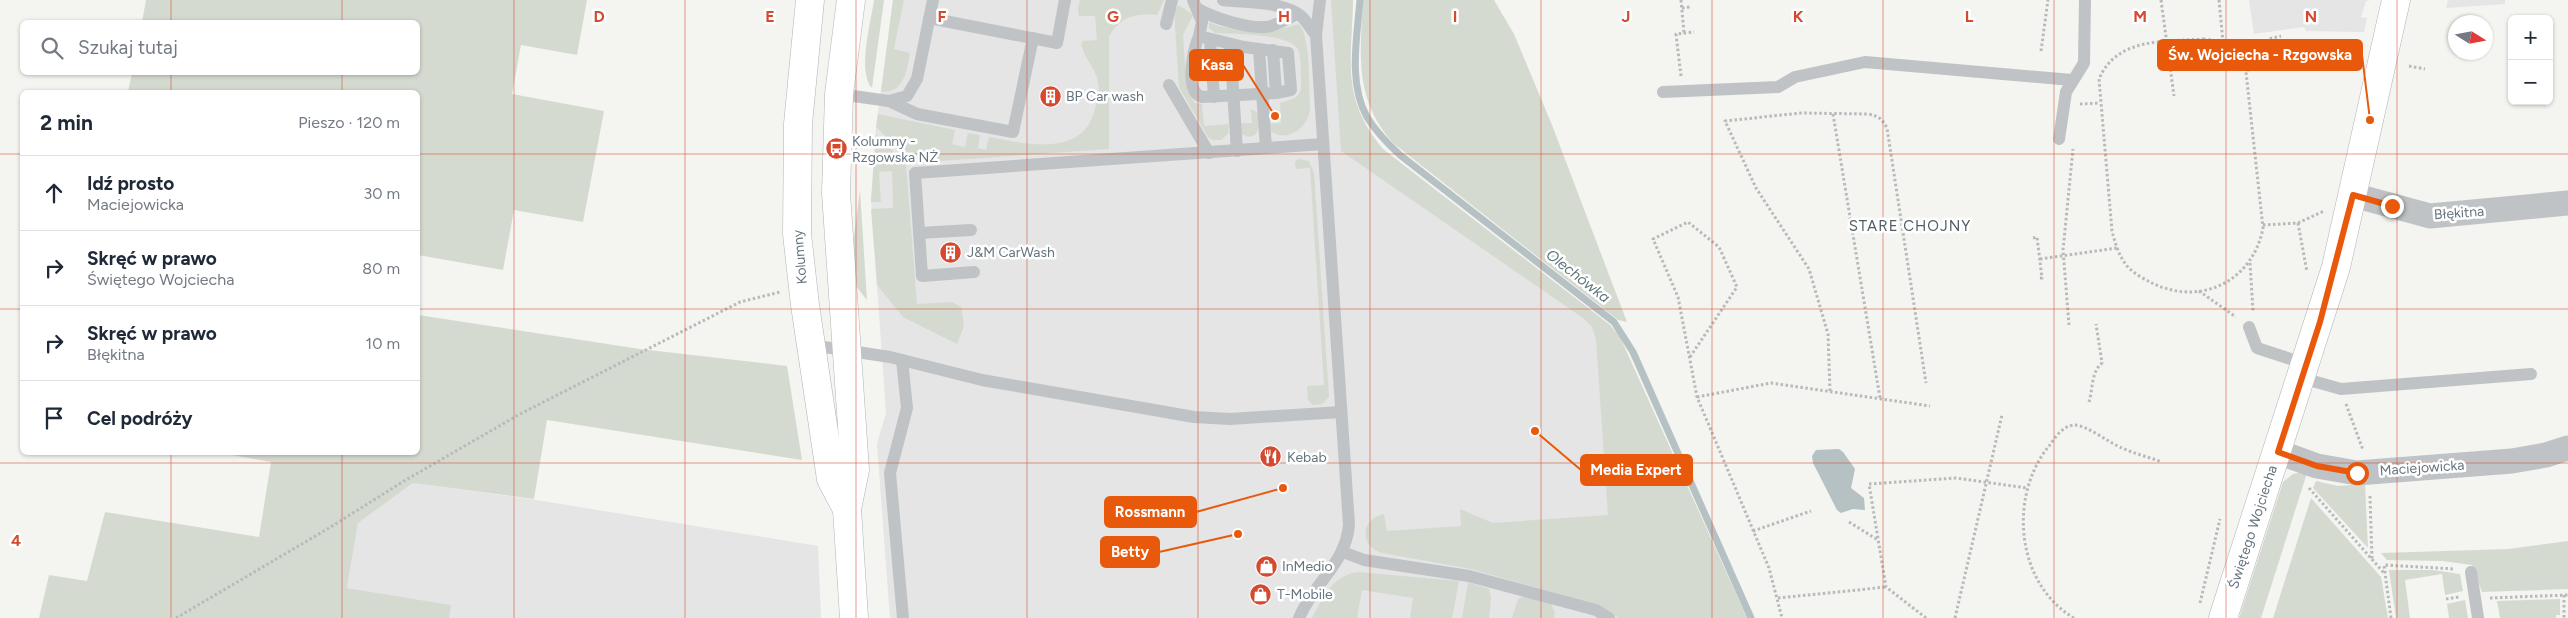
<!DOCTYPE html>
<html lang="pl">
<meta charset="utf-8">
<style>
:root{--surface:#fff;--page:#f2f2f3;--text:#1f2937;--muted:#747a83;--line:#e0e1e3}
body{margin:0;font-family:Figtree,sans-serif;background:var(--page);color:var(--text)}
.controls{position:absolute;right:15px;top:15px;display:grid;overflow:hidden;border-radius:8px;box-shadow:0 1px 4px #0004}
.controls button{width:45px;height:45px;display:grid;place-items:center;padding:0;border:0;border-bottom:1px solid var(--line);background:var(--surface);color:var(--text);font:25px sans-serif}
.compass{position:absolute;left:2448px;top:15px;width:45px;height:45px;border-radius:50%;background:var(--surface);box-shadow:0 1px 4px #0004;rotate:101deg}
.stop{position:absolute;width:15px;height:15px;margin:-11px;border:4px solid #ea580c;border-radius:50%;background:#fff}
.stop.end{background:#ea580c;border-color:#fff;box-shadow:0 1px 5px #0008}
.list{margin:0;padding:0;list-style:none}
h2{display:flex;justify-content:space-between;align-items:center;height:65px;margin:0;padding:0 20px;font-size:21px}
h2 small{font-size:16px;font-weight:400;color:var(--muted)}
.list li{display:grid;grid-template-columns:32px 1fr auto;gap:15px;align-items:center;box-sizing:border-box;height:75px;padding:0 20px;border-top:1px solid var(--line)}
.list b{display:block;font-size:19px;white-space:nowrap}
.list p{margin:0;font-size:16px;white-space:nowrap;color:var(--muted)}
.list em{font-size:16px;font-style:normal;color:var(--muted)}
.icon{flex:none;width:28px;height:28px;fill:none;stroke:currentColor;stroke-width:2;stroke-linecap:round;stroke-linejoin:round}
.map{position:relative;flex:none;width:2568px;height:618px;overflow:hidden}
.search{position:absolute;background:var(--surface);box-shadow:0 1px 4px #0004;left:20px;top:20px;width:400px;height:55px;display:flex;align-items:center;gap:12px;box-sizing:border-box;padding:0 18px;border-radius:8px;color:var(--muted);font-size:19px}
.panel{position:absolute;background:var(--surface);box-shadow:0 1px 4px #0004;left:20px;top:90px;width:400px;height:365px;border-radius:8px}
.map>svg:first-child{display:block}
.built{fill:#e4e5e4}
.green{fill:#d5dad1}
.water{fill:#b6c1c4}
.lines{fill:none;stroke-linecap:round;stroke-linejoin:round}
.stream{stroke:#b6c1c4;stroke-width:7}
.secondary-casing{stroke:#b0b5b8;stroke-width:29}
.path{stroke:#b7babc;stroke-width:3;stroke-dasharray:2.5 2.5;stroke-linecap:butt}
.lane{stroke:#bfc3c6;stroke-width:12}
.street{stroke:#bfc3c6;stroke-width:25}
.secondary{stroke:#fff;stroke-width:28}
.route{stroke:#ea580c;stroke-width:6}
.grid{fill:none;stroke:#d54a2e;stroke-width:1;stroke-opacity:0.55}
.labels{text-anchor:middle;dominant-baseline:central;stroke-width:5;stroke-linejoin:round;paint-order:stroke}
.poi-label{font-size:14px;fill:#65757f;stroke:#fff;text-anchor:start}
.street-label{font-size:14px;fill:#65757f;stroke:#fff}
.neighbourhood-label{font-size:15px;letter-spacing:1px;fill:#525e65;stroke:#fff}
.water-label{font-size:15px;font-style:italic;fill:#60777c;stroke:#fff}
.grid-label{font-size:16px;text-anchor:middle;font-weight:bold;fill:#d54a2e;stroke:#fff;stroke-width:5;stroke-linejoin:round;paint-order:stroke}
.leader{fill:none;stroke:#e8590c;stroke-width:2}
.callout-dot{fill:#e8590c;stroke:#fff;stroke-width:2}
.callout{fill:#e8590c;stroke:#e8590c;stroke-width:2}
.callout-label{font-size:15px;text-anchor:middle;font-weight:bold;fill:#fff}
</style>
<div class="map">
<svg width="2568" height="618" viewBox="0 0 2568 618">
<rect width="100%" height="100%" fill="#f4f4f0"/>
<g class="built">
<path d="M893 0H1353L1350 61 1352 93 1358 112 1367 130 1383 149 1416 176 1610 325 1736 618H890L877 444 886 413 871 199 876 127Z"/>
<path d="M2249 0H2371L2366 1 2361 17 2367 18 2364 32 2306 31 2304 27 2254 34Z"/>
<path d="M2448 0H2505V4L2446 8Z"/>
<path d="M413 483 530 499 818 546 821 618H449L450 605 347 588 358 523Z"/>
</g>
<g class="green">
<path d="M146 0H587L577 55 521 45 512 94 604 111 583 222 514 210 503 270 418 255V92H128L132 73 418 72V22H142Z"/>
<path d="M874 0H884L872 88C857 73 871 21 874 0Z"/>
<path d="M893 0H904L894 49 910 53C907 71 904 93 881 92Z"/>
<path d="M1080 0H1164L1157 15C1135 13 1120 17 1109 37V149L912 163 876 127 878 114 955 130 952 144 965 147 968 133 980 135 978 148 986 150 989 137C1025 144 1084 158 1095 109 1097 100 1100 91 1098 82 1096 69 1084 58 1081 44L1083 41 1097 40 1095 16H1079L1078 9Z"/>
<path d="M1331 0H1353C1352 62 1340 97 1383 149L1610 325 1620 337 1747 618H1619L1595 604 1471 569 1382 553C1359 546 1360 519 1384 514L1387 531 1461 526 1460 509 1493 523 1608 515 1596 340 1592 327 1583 318 1341 151Z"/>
<path d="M1363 0H1494L1514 34 1552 125 1627 322 1618 320 1393 143C1354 99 1360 55 1363 0Z"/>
<path d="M1179 5 1193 15 1183 35 1187 90 1195 103 1202 104 1204 126 1229 124 1228 134 1221 140H1213L1208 137 1179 87 1174 12Z"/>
<path d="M1209 22 1218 26 1266 33 1299 24C1311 38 1309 90 1310 109 1309 127 1286 144 1271 131L1269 124 1281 123 1280 103C1297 97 1302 98 1301 78 1300 69 1302 56 1297 48 1287 34 1233 34 1215 33L1209 28Z"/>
<path d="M1251 109 1258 113 1259 128 1255 135 1248 137 1242 134 1239 123H1252Z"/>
<path d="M876 134 906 164 917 304 952 302 961 307 964 326 957 344 903 317 877 285 871 209 893 208 892 171 879 172 881 202H871Z"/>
<path d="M1298 159 1309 161 1314 173 1329 397 1322 404 1313 405 1308 400 1307 386 1324 385 1310 168 1296 169 1295 162Z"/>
<path d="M860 190 867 300 852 281V252Z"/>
<path d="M418 315 640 349 787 366 802 460 547 420 534 499 413 483 358 523 347 588 451 605 449 618H39L49 575 87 581 105 512 259 537 271 462 220 453 418 452Z"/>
<path d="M2302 472 2307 473 2261 618H2239L2283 482 2293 474Z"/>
<path d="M2316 481 2338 486 2365 484 2368 548 2313 488Z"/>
<path d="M2311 498 2381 577 2388 618H2273Z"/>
<path d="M2568 541V589L2482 592 2472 565 2442 561 2387 560 2381 553 2508 549Z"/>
<path d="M2389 570H2433L2460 574 2463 591 2445 595 2442 574 2405 580 2410 618H2396Z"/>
<path d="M1358 572 1459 581 1452 618H1410L1413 598 1362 590 1357 618H1312C1323 598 1332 575 1358 572Z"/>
<path d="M1468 582 1489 589 1491 598 1489 618H1462Z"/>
<path d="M1525 596 1551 604 1555 612 1554 618H1512L1518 599Z"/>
<path d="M2560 599V615H2556V618H2500L2497 601Z"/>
<path d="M2465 600 2468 618H2449L2447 604Z"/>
</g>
<path class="water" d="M1839 449 1843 452 1855 469 1851 488 1864 498 1865 510 1853 509 1841 513 1837 510 1813 463 1812 456 1816 450Z"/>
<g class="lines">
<path class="stream" d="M1360 0C1357 37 1348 83 1367 117 1376 132 1388 144 1400 155L1614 322 1633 352 1751 618"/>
<defs>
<g id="secondary">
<path d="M810 0 798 124 797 234 805 305 831 479 847 509"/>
<path d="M851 0 839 94 836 193 855 470 847 509 854 618"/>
<path d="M2223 618 2336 267 2396 0"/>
</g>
</defs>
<use href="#secondary" class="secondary-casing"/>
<g class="path">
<path d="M1681 0 1684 33"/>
<path d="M2161 0 2174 96"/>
<path d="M2219 0 2223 42"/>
<path d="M1682 8 1690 7"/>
<path d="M2203 39C2222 40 2234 46 2245 63L2263 228C2253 281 2201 307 2152 283 2144 279 2133 273 2127 266 2119 256 2115 243 2112 231L2099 79C2117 37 2164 42 2203 39Z"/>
<path d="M2041 51 2048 0"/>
<path d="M2409 66 2425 69"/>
<path d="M2247 71 2268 39 2281 36"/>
<path d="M1681 76 1676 34 1694 32"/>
<path d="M2080 104 2100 103"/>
<path d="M1833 114 1880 398"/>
<path d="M2298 223 2307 272"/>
<path d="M2263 225 2298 223 2324 211"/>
<path d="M2033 238 2037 237 2042 278H2038"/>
<path d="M2040 259 2117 248"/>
<path d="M2250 263 2253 311"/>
<path d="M2199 291 2236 317"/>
<path d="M2069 325 2063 250 2073 149"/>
<path d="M1690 357 1737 287 1719 247 1688 222 1653 239 1678 297 1697 397 1769 568 1782 618"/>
<path d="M1830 391 1828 334 1809 269 1756 188 1725 121 1801 113 1868 114C1879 116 1882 119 1887 128L1926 383"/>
<path d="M1697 397 1771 383 1930 406"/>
<path d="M2089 402C2093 389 2091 372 2102 363L2096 324"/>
<path d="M2346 404 2363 450"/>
<path d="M2309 488 2384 573"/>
<path d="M2370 496 2372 560"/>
<path d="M1849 522 1878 540"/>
<path d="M1753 531 1811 511"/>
<path d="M2564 595V618"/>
<path d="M1778 598 1886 587"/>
<path d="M2490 598 2568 595"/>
<path d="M2446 599 2459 597"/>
<path d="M2200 603 2220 519"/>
<path d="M176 618 329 528 404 481 520 414 740 302 780 292"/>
<path d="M1926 618 1886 587 1869 484 1956 478 2027 488"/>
<path d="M1955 618 2002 415"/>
<path d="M2074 618C2016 584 2008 496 2049 446 2055 438 2062 426 2074 425 2087 425 2109 443 2122 448 2135 454 2149 457 2162 462"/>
<path d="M2391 618 2384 565 2455 569"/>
</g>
<g class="lane">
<path d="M1193 0 1202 22 1199 36 1244 47 1288 53 1291 90 1276 93 1202 97C1184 92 1193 50 1199 36"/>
<path d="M1223 0C1246 3 1282 1 1301 16 1307 21 1311 30 1316 35"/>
<path d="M1198 9C1213 18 1254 31 1271 26 1280 23 1289 18 1297 14"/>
<path d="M929 18 1057 43 1065 0"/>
<path d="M1166 24 1172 0"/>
<path d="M1210 39 1214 97"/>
<path d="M1230 44 1237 151"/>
<path d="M1259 50 1266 148"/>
<path d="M1273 50 1276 93"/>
<path d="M1169 85 1209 153"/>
<path d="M1663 92 1778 87 1795 77 1865 62 2072 80"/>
<path d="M839 94 889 101 907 96 917 79 933 0"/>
<path d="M889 101 917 114 1013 132 1033 38"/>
<path d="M2059 139 2066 92 2084 63 2085 0"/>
<path d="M919 233 971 230"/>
<path d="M974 272 922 276 915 173 1323 144"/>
<path d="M2249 327 2257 348 2306 364"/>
<path d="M811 345 890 357 982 380 1194 417 1230 419 1341 412"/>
<path d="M902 360 907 408 890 473 903 618"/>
<path d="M2302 378 2341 389 2531 374"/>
<path d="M1343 552 1364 560 1469 576 1596 610 1609 618"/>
<path d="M2471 572 2478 618"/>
<path d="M1299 618C1313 584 1346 563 1349 525L1316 35 1320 0"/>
</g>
<g class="street">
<path d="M2353 195 2430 216 2568 203"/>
<path d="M2278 452 2317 466 2357 473 2512 461 2546 455 2568 448"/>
</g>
<use href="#secondary" class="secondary"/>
</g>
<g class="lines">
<path class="route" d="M2357 473 2317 466 2278 452 2320 322 2353 195 2392 206"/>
</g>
<path class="grid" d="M171 0V22M342 0V22M514 0V618M685 0V618M856 0V618M1027 0V618M1198 0V618M1370 0V618M1541 0V618M1712 0V618M1883 0V618M2054 0V618M2226 0V618M2397 0V618M171 72V92M342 72V92M0 154H22M418 154H2568M0 309H22M418 309H2568M171 452V618M342 452V618M0 463H2568"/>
<defs>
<symbol id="building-disc" viewBox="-11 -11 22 22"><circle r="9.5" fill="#d54a2e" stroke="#fff"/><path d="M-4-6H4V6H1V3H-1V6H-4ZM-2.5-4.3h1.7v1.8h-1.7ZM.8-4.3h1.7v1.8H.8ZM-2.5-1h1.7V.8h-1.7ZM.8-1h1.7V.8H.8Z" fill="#fff"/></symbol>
<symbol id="bus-disc" viewBox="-11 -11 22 22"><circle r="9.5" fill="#d54a2e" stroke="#fff"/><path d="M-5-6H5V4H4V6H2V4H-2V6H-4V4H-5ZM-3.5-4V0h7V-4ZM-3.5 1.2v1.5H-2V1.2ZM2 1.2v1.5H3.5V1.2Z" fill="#fff"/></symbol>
<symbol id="restaurant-disc" viewBox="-11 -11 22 22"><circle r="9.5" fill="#d54a2e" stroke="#fff"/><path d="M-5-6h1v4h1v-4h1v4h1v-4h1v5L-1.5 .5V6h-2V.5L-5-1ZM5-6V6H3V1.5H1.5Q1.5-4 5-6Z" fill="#fff"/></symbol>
<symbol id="shop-disc" viewBox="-11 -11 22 22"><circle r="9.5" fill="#d54a2e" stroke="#fff"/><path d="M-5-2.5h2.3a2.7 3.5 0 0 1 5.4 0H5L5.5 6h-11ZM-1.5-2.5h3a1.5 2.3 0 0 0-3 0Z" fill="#fff"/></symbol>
</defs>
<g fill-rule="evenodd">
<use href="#building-disc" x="1038" y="84" width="25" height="25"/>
<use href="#bus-disc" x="824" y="136" width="25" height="25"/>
<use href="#building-disc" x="938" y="240" width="25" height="25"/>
<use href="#restaurant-disc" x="1258" y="444" width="25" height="25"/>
<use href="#shop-disc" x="1254" y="554" width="25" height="25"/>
<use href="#shop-disc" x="1248" y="582" width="25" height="25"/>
</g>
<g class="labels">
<g class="poi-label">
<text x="1066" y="96">BP Car wash</text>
<text x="852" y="141">Kolumny -<tspan x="852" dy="16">Rzgowska NŻ</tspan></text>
<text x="967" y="252">J&amp;M CarWash</text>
<text x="1287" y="457">Kebab</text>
<text x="1282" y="566">InMedio</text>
<text x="1277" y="594">T-Mobile</text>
</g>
<g class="street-label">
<text transform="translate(2459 213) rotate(-4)">Błękitna</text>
<text transform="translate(800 257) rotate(-95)">Kolumny</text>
<text transform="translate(2422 468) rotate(-4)">Maciejowicka</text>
<text transform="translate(2253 527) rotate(-72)">Świętego Wojciecha</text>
</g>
<g class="neighbourhood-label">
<text x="1910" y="226">STARE CHOJNY</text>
</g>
<g class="water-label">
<text transform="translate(1578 276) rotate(38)">Olechówka</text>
</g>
</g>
<g class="grid-label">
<text x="599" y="22">D</text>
<text x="770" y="22">E</text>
<text x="942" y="22">F</text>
<text x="1113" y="22">G</text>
<text x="1284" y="22">H</text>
<text x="1455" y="22">I</text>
<text x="1626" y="22">J</text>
<text x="1798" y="22">K</text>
<text x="1969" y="22">L</text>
<text x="2140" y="22">M</text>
<text x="2311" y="22">N</text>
<text x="16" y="546">4</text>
</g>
<path class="leader" d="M2370 120L2362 55M1275 116L1243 65M1535 431L1581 470M1283 488L1196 512M1238 534L1159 552"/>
<g class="callout-dot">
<circle cx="2370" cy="120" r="5"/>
<circle cx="1275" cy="116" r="5"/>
<circle cx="1535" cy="431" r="5"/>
<circle cx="1283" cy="488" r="5"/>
<circle cx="1238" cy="534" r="5"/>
</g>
<g class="callout">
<rect x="2158" y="40" width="204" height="30" rx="5"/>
<rect x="1190" y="50" width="53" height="30" rx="5"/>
<rect x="1581" y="455" width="111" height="30" rx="5"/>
<rect x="1105" y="497" width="91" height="30" rx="5"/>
<rect x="1101" y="537" width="58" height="30" rx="5"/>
</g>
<g class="callout-label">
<text x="2260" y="60">Św. Wojciecha - Rzgowska</text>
<text x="1217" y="70">Kasa</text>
<text x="1636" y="475">Media Expert</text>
<text x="1150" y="517">Rossmann</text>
<text x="1130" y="557">Betty</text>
</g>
</svg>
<div class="controls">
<button>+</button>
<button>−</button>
</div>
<svg class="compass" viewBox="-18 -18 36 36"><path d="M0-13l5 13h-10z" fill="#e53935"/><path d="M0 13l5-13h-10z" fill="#747a83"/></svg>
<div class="stop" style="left:2357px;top:473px"></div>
<div class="stop end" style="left:2392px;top:206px"></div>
<div class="search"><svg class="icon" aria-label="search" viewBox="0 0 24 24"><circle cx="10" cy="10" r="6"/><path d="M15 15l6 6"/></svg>Szukaj tutaj</div>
<section class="panel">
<h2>2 min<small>Pieszo · 120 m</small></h2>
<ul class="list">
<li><svg class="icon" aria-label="ahead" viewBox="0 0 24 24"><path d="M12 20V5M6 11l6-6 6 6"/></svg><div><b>Idź prosto</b><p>Maciejowicka</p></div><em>30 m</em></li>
<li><svg class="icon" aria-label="right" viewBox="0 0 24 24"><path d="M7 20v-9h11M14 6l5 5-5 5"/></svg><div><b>Skręć w prawo</b><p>Świętego Wojciecha</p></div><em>80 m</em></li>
<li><svg class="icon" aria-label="right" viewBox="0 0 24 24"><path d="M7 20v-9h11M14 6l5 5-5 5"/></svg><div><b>Skręć w prawo</b><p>Błękitna</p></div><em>10 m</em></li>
<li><svg class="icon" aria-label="arrive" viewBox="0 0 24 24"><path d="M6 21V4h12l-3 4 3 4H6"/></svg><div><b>Cel podróży</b></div></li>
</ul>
</section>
</div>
